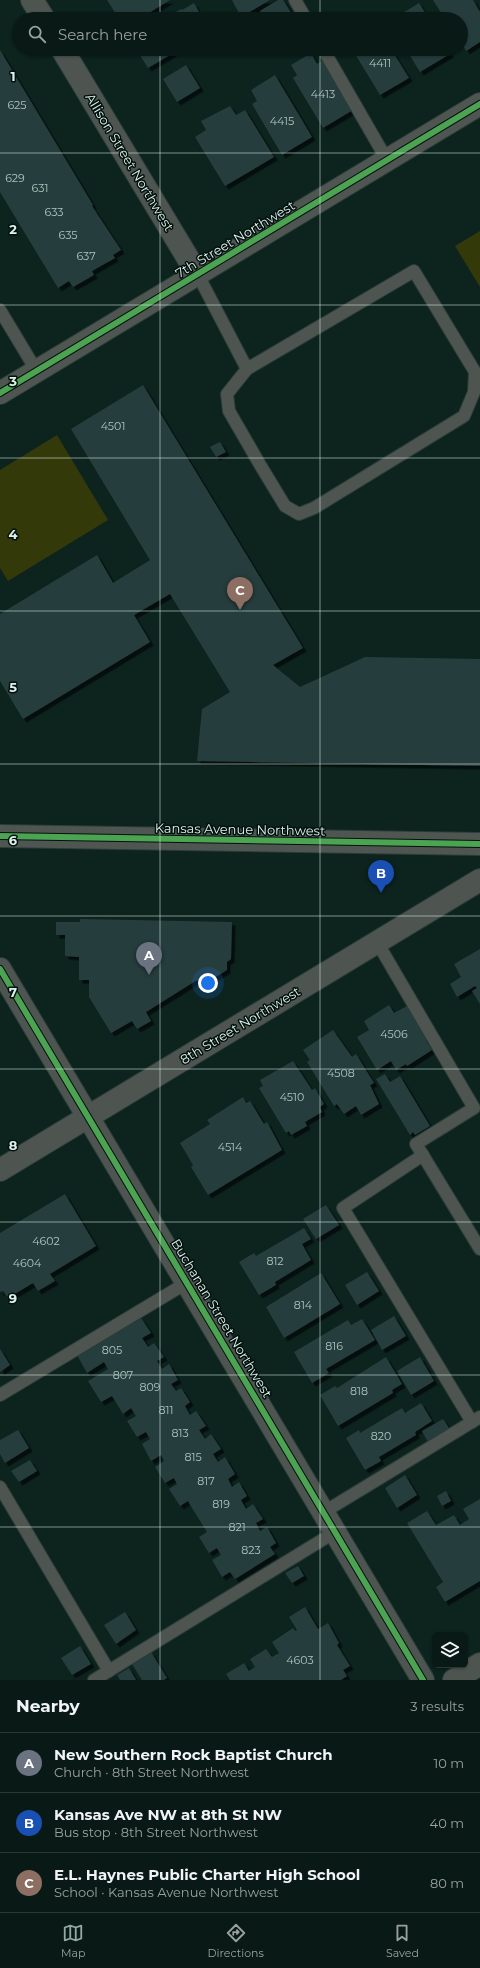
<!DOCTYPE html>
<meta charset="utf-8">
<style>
:root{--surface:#091a16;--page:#12231f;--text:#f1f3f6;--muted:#99a1a1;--line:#293835;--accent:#93a9a3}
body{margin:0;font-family:Montserrat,sans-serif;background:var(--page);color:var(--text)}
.controls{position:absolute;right:12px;bottom:12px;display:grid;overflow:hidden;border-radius:6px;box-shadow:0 1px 3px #0004}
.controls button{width:36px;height:36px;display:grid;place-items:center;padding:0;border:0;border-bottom:1px solid var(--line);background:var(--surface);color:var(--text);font:20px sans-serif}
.you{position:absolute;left:208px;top:983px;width:14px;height:14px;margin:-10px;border:3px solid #fff;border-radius:50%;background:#1a73e8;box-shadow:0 0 0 6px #1a73e833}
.badge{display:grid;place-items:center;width:26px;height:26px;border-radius:50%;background:var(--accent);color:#fff;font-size:13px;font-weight:700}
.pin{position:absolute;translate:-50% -33px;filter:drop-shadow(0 1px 2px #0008)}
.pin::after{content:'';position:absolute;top:21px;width:14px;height:12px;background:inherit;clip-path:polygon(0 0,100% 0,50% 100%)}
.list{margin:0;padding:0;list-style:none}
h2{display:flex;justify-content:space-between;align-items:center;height:52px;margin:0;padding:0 16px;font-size:17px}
h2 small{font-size:13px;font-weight:400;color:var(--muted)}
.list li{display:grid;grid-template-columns:26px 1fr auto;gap:12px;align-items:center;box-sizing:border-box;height:60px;padding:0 16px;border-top:1px solid var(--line)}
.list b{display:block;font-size:15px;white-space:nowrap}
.list p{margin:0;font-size:13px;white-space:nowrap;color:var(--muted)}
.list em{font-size:13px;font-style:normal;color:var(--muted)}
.icon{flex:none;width:22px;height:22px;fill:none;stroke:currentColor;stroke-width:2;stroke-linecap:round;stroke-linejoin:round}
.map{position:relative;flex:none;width:480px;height:1680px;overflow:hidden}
.search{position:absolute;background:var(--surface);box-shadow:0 1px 3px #0004;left:12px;right:12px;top:12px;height:44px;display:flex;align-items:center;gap:10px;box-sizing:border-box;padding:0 14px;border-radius:22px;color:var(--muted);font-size:15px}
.sheet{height:232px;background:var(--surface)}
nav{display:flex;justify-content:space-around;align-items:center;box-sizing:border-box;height:56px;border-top:1px solid var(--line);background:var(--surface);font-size:11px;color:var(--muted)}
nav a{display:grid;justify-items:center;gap:2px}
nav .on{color:var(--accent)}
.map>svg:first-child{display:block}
.green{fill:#333909}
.building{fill:#263d3c;filter:url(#shadow)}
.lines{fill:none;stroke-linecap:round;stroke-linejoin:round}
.lane-casing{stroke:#2b3e3a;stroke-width:14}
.street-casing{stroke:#2b3e3a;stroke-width:24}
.secondary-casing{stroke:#2b3e3a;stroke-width:24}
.lane{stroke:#4e5551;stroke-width:12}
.street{stroke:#4e5551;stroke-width:22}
.secondary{stroke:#4f5651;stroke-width:22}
.cycleway-casing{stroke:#03110e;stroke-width:8}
.cycleway{stroke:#4ca352;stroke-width:6}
.grid{fill:none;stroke:#dcf1ea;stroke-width:1;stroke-opacity:0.55}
.labels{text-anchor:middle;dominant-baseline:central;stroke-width:3;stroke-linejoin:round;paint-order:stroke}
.number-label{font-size:11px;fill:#aec4be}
.street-label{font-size:13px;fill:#dcf1ea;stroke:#03110e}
.grid-label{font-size:13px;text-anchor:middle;font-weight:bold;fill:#dcf1ea;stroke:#03110e;stroke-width:3;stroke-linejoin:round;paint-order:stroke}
</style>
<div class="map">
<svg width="480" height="1680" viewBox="0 0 480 1680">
<defs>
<filter id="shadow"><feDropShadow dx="3.5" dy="3.5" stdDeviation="0" flood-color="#0009"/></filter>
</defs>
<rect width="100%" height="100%" fill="#0c231e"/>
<g class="green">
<path d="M480 231V287L455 246Z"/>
<path d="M57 435 108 520 8 581 0 568V470Z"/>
</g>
<g class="building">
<path d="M107 0H170L139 19H119Z"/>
<path d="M232 0H270L241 17Z"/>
<path d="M278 0H283L295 19H266L260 11Z"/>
<path d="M433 0H473L480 12V42L466 51 463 45 461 46V19H445Z"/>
<path d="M194 3 203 19H164L181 9 182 10Z"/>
<path d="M419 3 429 19H393Z"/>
<path d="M136 49H180L148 68Z"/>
<path d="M352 49H391L409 78 380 95Z"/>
<path d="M406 49H447L450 54 420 72Z"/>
<path d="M0 50 93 205 92 206 121 250 113 255 115 258 92 271 94 275 73 287 69 281 58 288 0 192Z"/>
<path d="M311 53 317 64 323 60 353 110 323 128 293 78 297 75 291 65Z"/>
<path d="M186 65 200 88 177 102 163 79Z"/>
<path d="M275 75 312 137 282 155 252 104 257 101 251 90Z"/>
<path d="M230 106 236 115 245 110 274 157 225 186 195 137 206 130 201 121Z"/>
<path d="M143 385 303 648 273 665 300 687 365 657 480 659V766L197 761 202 709 230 692 170 594 134 615 150 642 23 719 0 681V614L97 555 113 583 150 560 71 429Z"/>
<path d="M220 442 226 452 216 457 210 447Z"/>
<path d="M80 919 232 922 231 959 227 962V970L201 986 197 980 146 1012 151 1021 137 1029 132 1021 111 1033 89 997V980H79V957L65 956V935H56V922H80Z"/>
<path d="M480 949V1004L472 991 477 988 475 986 457 997 450 984 461 977 454 964Z"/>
<path d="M389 1005 394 1013 407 1006 428 1039 426 1040 432 1050 407 1066 406 1064 396 1070 391 1061 377 1070 357 1037 369 1030 364 1021Z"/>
<path d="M333 1030 352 1057 356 1054 374 1083 370 1085 379 1104 361 1115 356 1106 344 1114 337 1104 334 1106 307 1062 310 1060 303 1050Z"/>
<path d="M293 1061 312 1090 315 1088 324 1104 320 1107 322 1112 305 1122 307 1126 291 1135 289 1131 286 1133 259 1088 263 1086 260 1080Z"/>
<path d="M385 1074 390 1082 400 1076 430 1126 415 1135 413 1132 410 1135 376 1079Z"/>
<path d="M243 1097 246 1103 250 1101 264 1124 267 1122 282 1150 208 1195 191 1167 193 1165 180 1143 210 1124 207 1120Z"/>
<path d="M65 1194 96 1246 50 1274 55 1281 38 1291 33 1283 8 1298 3 1291 0 1292V1233Z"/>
<path d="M326 1205 339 1225 316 1239 303 1219Z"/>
<path d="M304 1228 311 1239 302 1244 311 1260 275 1282 276 1285 259 1295 239 1262 254 1253 256 1256Z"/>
<path d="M367 1272 379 1291 357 1305 345 1285Z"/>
<path d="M321 1273 340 1304 284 1338 266 1307Z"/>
<path d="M394 1316 406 1336 382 1350 371 1330Z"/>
<path d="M141 1318 151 1333 142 1338 148 1347 154 1343 164 1357 157 1361 162 1369 169 1364 178 1380 171 1384 176 1391 181 1388 190 1402 185 1406 190 1415 196 1411 206 1426 199 1430 205 1439 211 1434 221 1449 213 1454 218 1462 225 1457 235 1474 228 1479 232 1487 239 1482 247 1496 241 1500 246 1509 253 1504 263 1519 256 1523 260 1531 267 1527 276 1543 270 1547 275 1554 235 1579 230 1572 222 1577 212 1560 221 1555 217 1548 209 1553 199 1537 207 1532 192 1508 188 1501 180 1506 169 1489 177 1484 174 1478 165 1483 155 1467 164 1461 161 1455 151 1461 142 1444 150 1439 146 1432 137 1437 127 1421 136 1416 131 1408 123 1414 112 1396 101 1402 88 1381 108 1369 104 1362 87 1373 77 1355 132 1321 134 1323Z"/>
<path d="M362 1319 375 1340 326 1369 329 1373 312 1383 294 1352 348 1320 351 1325Z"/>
<path d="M0 1349 10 1365 0 1372Z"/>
<path d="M386 1357 402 1384 392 1390 393 1393 338 1426 320 1395 335 1386 337 1388Z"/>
<path d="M420 1357 434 1381 411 1395 397 1371Z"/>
<path d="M421 1403 432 1421 415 1432 416 1435 379 1457 381 1461 365 1470 346 1438 359 1430 360 1433 402 1408 405 1413Z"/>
<path d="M443 1419 451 1431 429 1444 422 1431Z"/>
<path d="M18 1430 29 1448 5 1463 0 1454V1440Z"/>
<path d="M30 1460 37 1471 19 1482 11 1471Z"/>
<path d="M405 1475 417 1495 397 1508 385 1488Z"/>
<path d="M446 1491 451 1501 442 1506 437 1496Z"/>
<path d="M480 1499V1581L445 1602 436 1587 443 1582 407 1523 427 1511 436 1525 454 1515 460 1525 469 1519 463 1509Z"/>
<path d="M298 1566 304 1576 292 1583 285 1573Z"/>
<path d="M305 1607 318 1629 328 1623 339 1643 337 1645 350 1666 343 1670 347 1676 341 1680H230L226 1674 244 1663 249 1671 255 1667 250 1659 266 1649 272 1657 279 1653 272 1642 293 1628 295 1631 297 1630 289 1617Z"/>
<path d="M125 1612 136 1630 116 1644 104 1625Z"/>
<path d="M80 1646 91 1664 72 1675 61 1658Z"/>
<path d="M151 1652 167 1678 164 1680H142L132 1664Z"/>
<path d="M129 1668 136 1680H120L117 1675Z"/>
</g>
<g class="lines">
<defs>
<g id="lane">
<path d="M295 0 306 19"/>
<path d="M323 49 387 160"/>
<path d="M414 271 475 372 474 392 464 416 314 508 299 514 285 506 259 463 229 411 227 394 247 369Z"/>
<path d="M198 275 247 369"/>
<path d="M0 310 36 370"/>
<path d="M377 942 474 1108 416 1144 480 1249"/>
<path d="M423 1155 343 1208 472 1422"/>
<path d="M0 1395 188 1282"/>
<path d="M0 1487 109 1671"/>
<path d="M324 1512 480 1417"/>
<path d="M94 1680 335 1532"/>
</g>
<g id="street">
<path d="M32 0 44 19"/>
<path d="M62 49 198 275"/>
<path d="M0 969 423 1680"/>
<path d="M0 1170 480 880"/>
<path d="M454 1680 480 1664"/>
</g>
<g id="secondary">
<path d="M0 393 480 104"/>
<path d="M0 836 480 844"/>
</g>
</defs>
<use href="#lane" class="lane-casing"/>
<use href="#street" class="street-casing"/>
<use href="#secondary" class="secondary-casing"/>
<use href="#lane" class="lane"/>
<use href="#street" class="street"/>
<use href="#secondary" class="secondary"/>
<defs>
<g id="cycleway">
<path d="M0 393 480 104"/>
<path d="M0 836 480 844"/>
<path d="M0 969 423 1680"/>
</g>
</defs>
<use href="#cycleway" class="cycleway-casing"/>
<use href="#cycleway" class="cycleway"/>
</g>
<path class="grid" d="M160 0V19M320 0V19M160 49V1680M320 49V1680M0 153H480M0 305H480M0 458H480M0 611H480M0 764H480M0 916H480M0 1069H480M0 1222H480M0 1375H480M0 1527H480"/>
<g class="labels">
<g class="number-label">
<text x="380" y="63">4411</text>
<text x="323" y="94">4413</text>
<text x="17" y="105">625</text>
<text x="282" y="121">4415</text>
<text x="15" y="178">629</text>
<text x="40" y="188">631</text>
<text x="54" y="212">633</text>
<text x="68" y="235">635</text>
<text x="86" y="256">637</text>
<text x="113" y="426">4501</text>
<text x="394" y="1034">4506</text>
<text x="341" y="1073">4508</text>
<text x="292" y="1097">4510</text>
<text x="230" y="1147">4514</text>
<text x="46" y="1241">4602</text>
<text x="275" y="1261">812</text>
<text x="27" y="1263">4604</text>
<text x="303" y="1305">814</text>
<text x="334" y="1346">816</text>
<text x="112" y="1350">805</text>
<text x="123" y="1375">807</text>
<text x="150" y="1387">809</text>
<text x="359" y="1391">818</text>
<text x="166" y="1410">811</text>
<text x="180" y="1433">813</text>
<text x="381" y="1436">820</text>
<text x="193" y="1457">815</text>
<text x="206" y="1481">817</text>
<text x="221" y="1504">819</text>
<text x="237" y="1527">821</text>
<text x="251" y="1550">823</text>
<text x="300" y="1660">4603</text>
</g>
<g class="street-label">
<text transform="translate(130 162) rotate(59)">Allison Street Northwest</text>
<text transform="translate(235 239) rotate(-31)">7th Street Northwest</text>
<text transform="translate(240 829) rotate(1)">Kansas Avenue Northwest</text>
<text transform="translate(240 1025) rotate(-31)">8th Street Northwest</text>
<text transform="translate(222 1318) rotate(59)">Buchanan Street Northwest</text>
</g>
</g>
<g class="grid-label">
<text x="13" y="81">1</text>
<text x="13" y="234">2</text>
<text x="13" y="386">3</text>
<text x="13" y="539">4</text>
<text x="13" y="692">5</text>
<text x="13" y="845">6</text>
<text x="13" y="997">7</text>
<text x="13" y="1150">8</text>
<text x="13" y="1303">9</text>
</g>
</svg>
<div class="controls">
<button><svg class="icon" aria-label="layers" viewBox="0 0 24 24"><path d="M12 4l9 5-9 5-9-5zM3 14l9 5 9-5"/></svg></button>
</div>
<div class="you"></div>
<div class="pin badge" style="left:149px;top:975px;background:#6b7280">A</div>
<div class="pin badge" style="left:381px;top:893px;background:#1a4fb4">B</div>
<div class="pin badge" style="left:240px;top:610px;background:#8d6e63">C</div>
<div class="search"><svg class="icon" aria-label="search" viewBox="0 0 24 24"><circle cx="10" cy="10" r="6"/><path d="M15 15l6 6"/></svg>Search here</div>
</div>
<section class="sheet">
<h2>Nearby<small>3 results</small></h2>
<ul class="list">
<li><span class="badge" style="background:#6b7280">A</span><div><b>New Southern Rock Baptist Church</b><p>Church · 8th Street Northwest</p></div><em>10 m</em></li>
<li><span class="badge" style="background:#1a4fb4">B</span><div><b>Kansas Ave NW at 8th St NW</b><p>Bus stop · 8th Street Northwest</p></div><em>40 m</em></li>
<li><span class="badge" style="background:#8d6e63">C</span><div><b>E.L. Haynes Public Charter High School</b><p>School · Kansas Avenue Northwest</p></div><em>80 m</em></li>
</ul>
</section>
<nav>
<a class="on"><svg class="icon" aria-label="map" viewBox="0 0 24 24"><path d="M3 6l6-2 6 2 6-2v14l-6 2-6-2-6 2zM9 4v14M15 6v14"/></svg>Map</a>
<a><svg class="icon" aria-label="directions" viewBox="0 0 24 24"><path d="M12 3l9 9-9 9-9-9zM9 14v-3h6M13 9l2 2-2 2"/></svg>Directions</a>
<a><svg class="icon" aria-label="saved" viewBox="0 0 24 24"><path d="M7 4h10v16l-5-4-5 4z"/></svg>Saved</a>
</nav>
